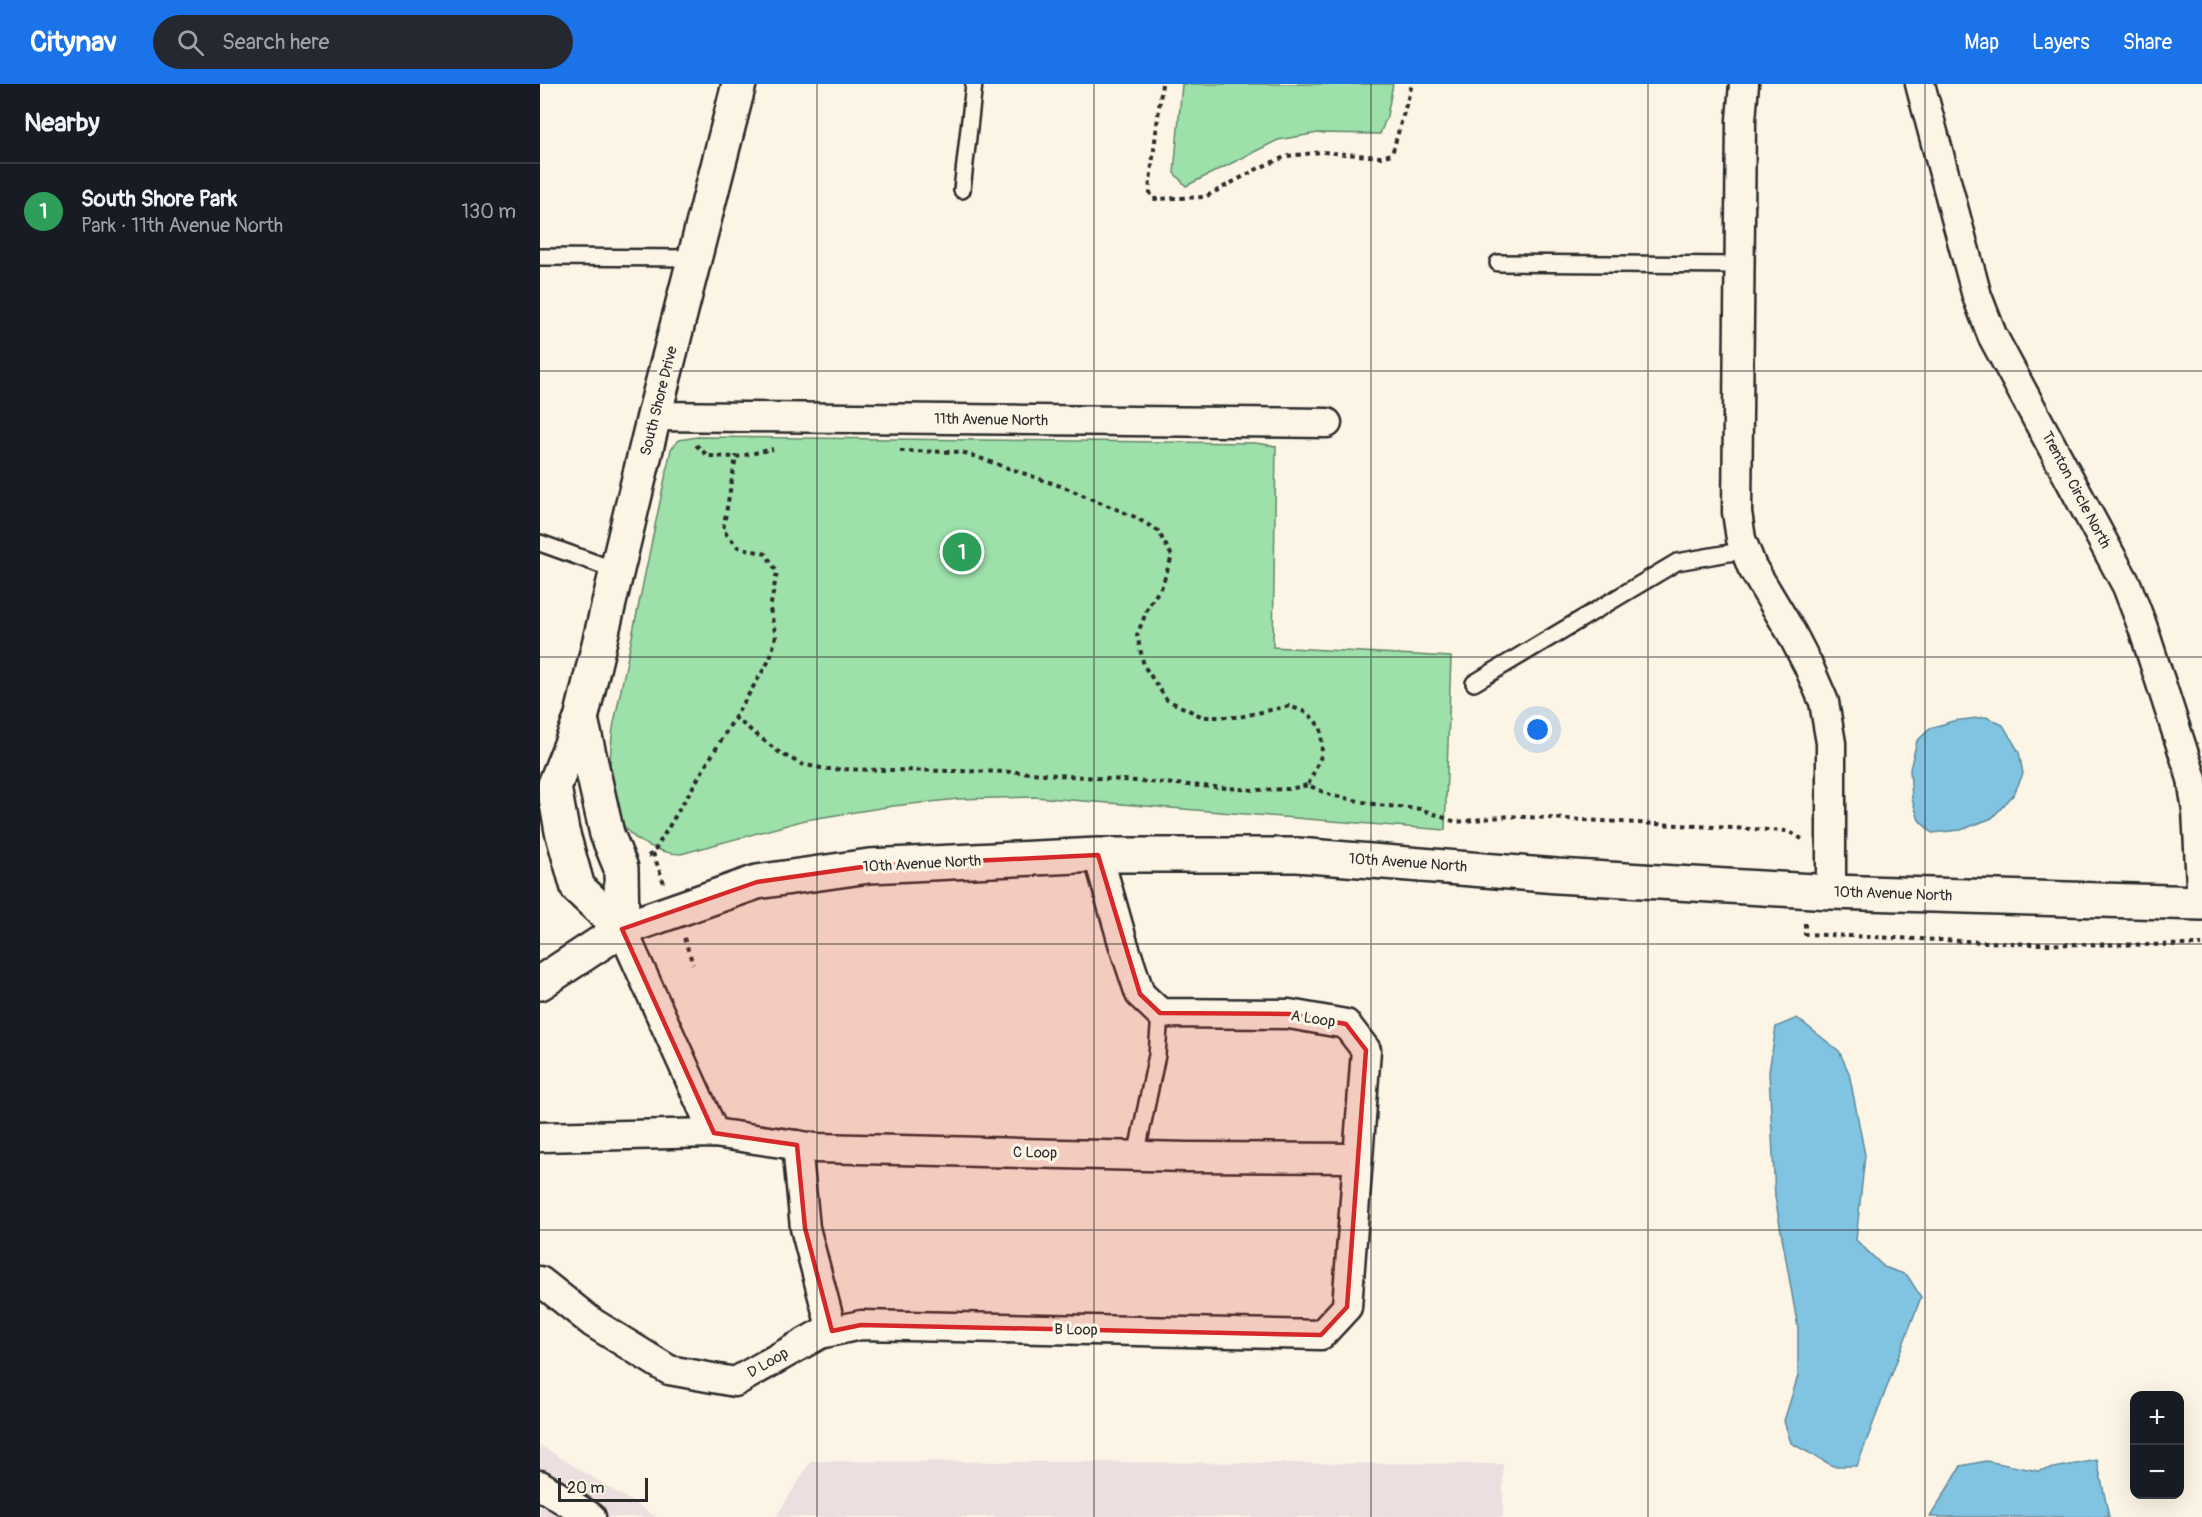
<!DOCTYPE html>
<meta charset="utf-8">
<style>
:root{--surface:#171b24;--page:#242831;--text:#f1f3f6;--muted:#9ea1a6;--line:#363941;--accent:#1a73e8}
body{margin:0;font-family:Pangolin,sans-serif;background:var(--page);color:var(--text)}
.controls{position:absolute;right:18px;bottom:18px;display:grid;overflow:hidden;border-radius:12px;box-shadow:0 6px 24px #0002}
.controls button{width:54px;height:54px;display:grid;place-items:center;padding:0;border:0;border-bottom:2px solid var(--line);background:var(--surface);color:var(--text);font:30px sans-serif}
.scale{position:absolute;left:18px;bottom:15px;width:90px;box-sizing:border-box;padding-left:6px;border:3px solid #2b2b2b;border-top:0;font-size:16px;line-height:21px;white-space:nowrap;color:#2b2b2b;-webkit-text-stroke:4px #fcf5e5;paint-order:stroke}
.you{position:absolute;left:998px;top:646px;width:21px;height:21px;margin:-15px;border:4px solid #fff;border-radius:50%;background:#1a73e8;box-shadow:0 0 0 9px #1a73e833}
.badge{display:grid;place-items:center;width:39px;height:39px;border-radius:50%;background:var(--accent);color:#fff;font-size:20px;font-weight:700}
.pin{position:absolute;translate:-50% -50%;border:3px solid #fff;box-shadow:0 2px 6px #0006}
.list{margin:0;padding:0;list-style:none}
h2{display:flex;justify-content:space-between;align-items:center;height:78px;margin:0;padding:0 24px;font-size:26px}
h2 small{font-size:20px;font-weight:400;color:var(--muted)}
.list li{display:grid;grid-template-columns:39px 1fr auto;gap:18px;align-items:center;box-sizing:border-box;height:96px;padding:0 24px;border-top:2px solid var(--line)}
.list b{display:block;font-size:22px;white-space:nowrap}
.list p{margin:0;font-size:20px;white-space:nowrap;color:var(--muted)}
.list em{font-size:20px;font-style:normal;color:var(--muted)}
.icon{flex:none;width:33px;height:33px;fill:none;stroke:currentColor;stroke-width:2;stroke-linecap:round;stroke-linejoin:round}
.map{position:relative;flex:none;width:1662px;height:1433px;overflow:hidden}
header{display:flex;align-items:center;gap:36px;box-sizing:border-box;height:84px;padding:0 30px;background:var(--accent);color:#fff}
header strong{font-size:28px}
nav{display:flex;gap:33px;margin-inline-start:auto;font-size:21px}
.search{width:420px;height:54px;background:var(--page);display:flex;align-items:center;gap:15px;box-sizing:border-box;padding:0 21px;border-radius:33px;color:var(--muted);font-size:22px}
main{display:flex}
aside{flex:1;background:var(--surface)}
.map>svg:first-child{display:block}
.built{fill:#eddee0}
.green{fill:#9de0aa;stroke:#64866a;stroke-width:1.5}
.water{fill:#81c4e2;stroke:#5f8799;stroke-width:1.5}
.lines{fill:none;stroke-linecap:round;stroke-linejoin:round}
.lane-casing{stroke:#2b2b2b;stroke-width:20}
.street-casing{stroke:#2b2b2b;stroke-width:33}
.secondary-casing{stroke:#2b2b2b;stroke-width:38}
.path{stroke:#2b2b2b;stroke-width:4;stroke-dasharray:4.5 4.5;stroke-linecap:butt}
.lane{stroke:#fcf5e5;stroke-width:15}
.street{stroke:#fcf5e5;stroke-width:28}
.secondary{stroke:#fcf5e5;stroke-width:33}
.marked{fill:#d62828;fill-opacity:0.2;stroke:#d62828;stroke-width:4.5;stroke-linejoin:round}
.grid{fill:none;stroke:#2b2b2b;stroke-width:1.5;stroke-opacity:0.55}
.labels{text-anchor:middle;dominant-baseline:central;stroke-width:6;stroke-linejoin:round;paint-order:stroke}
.street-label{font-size:15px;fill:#2b2b2b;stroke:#fcf5e5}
</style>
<header>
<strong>Citynav</strong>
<div class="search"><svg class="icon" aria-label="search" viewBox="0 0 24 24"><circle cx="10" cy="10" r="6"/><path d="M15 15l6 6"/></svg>Search here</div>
<nav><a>Map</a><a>Layers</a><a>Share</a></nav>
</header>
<main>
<aside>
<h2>Nearby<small></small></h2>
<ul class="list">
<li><span class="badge" style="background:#2e9e5b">1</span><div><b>South Shore Park</b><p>Park · 11th Avenue North</p></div><em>130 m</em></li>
</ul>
</aside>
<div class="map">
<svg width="1662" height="1433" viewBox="0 0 1662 1433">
<rect width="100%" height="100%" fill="#fcf5e5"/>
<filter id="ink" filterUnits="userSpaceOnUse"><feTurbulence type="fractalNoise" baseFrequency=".0167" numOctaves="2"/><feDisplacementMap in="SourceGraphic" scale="12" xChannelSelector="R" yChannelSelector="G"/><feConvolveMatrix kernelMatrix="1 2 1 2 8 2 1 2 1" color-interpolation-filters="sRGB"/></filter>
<g filter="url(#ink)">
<g class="built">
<path d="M0 1361 117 1433H0Z"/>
<path d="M271 1377 963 1380V1433H236Z"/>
</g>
<g class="green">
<path d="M642 0H853L847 32 840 50 778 49 738 56 646 102 634 89Z"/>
<path d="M157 353 715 359 736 362 733 563 911 573 905 746 494 713 418 715 353 722 265 736 141 770C129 770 121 767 110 762 63 744 68 684 73 644L131 365 139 356Z"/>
</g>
<g class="water">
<path d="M1446 633 1463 641 1479 668 1483 690 1474 710 1452 734 1421 746 1392 749 1379 736 1372 715 1370 685 1377 657 1391 644 1413 637Z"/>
<path d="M1257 934 1299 967 1309 989 1325 1071 1316 1156 1344 1183 1367 1191 1381 1213 1317 1382H1293L1251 1359 1244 1337 1258 1292V1244L1235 1113 1229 988 1236 943Z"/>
<path d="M1557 1376 1569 1433H1390L1421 1382 1446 1377 1498 1387Z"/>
</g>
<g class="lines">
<defs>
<g id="lane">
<path d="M422 106 434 0"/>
<path d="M0 173 155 174"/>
<path d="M958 179 1201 181"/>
<path d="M0 459 78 487"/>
<path d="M934 599 1137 478 1206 466"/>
<path d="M596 1072 617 971 620 929"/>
</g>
<g id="street">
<path d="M1204 0 1201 36 1197 428 1201 455 1212 483 1251 548 1268 581 1284 618 1291 659V808"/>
<path d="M1380 0 1437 212 1452 251 1587 502 1603 544 1652 695 1657 727 1662 819"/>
<path d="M114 332 787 339"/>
<path d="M82 845 174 1049"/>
<path d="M0 1053 174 1049 276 1064 647 1073 817 1074"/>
<path d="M257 1061 265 1144 292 1247"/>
<path d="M0 1197 53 1239 129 1286 195 1298 280 1250 321 1241 781 1251 807 1223 826 966 806 940 749 930 620 929 600 910 583 859 558 771"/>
<path d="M0 1401 51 1433"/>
</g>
<g id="secondary">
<path d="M41 635 67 750 81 784 82 845"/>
<path d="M82 845 38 804 22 747 14 703 41 635 114 332 199 0"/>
<path d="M0 899 82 845 217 798 329 782 558 771H757L1017 792 1291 808 1662 819"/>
</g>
</defs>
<use href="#lane" class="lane-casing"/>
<use href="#street" class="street-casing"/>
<use href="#secondary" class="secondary-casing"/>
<g class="path">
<path d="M622 0 609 106 613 115 665 113 719 84 747 72 782 68 841 73 852 70 872 0"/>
<path d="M156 361 168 372 196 373"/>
<path d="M360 367 422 368 526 404 595 433 618 447 632 472 622 502 609 521 597 551 604 582 627 616 663 633H699L749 622 768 629 781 644 782 670 768 701"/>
<path d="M194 633 240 669 261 680 286 685 478 688 714 706 749 705 768 701 790 711 838 721 880 725 916 738 969 732 1248 747 1262 755"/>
<path d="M113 769 124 799"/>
<path d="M108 772 113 769 230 575 236 552 230 525 237 488 226 470 198 463 183 446 196 373 233 365"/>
<path d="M1265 839V850L1490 860 1662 861"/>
<path d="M144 854 153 880"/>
</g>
<use href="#lane" class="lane"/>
<use href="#street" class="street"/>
<use href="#secondary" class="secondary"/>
</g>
</g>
<path class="marked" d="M558 771 600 910 620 929 749 930 806 940 826 966 807 1223 781 1251 321 1241 292 1247 265 1144 257 1061 174 1049 82 845 217 798 329 782Z"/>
<path class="grid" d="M277 0V1433M554 0V1433M831 0V1433M1108 0V1433M1385 0V1433M0 287H1662M0 573H1662M0 860H1662M0 1146H1662"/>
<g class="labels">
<g class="street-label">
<text transform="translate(119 317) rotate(-76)">South Shore Drive</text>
<text transform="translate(451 336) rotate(1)">11th Avenue North</text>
<text transform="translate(1536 406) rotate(62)">Trenton Circle North</text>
<text transform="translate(868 779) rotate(4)">10th Avenue North</text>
<text transform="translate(382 780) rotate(-3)">10th Avenue North</text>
<text transform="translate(1353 810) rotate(2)">10th Avenue North</text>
<text transform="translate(773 935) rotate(9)">A Loop</text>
<text transform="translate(495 1069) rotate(1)">C Loop</text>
<text transform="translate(536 1246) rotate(1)">B Loop</text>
<text transform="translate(228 1279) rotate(-30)">D Loop</text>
</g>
</g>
</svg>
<div class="controls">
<button>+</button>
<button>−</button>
</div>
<div class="scale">20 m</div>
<div class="you"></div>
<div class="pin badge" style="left:422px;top:468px;background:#2e9e5b">1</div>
</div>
</main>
